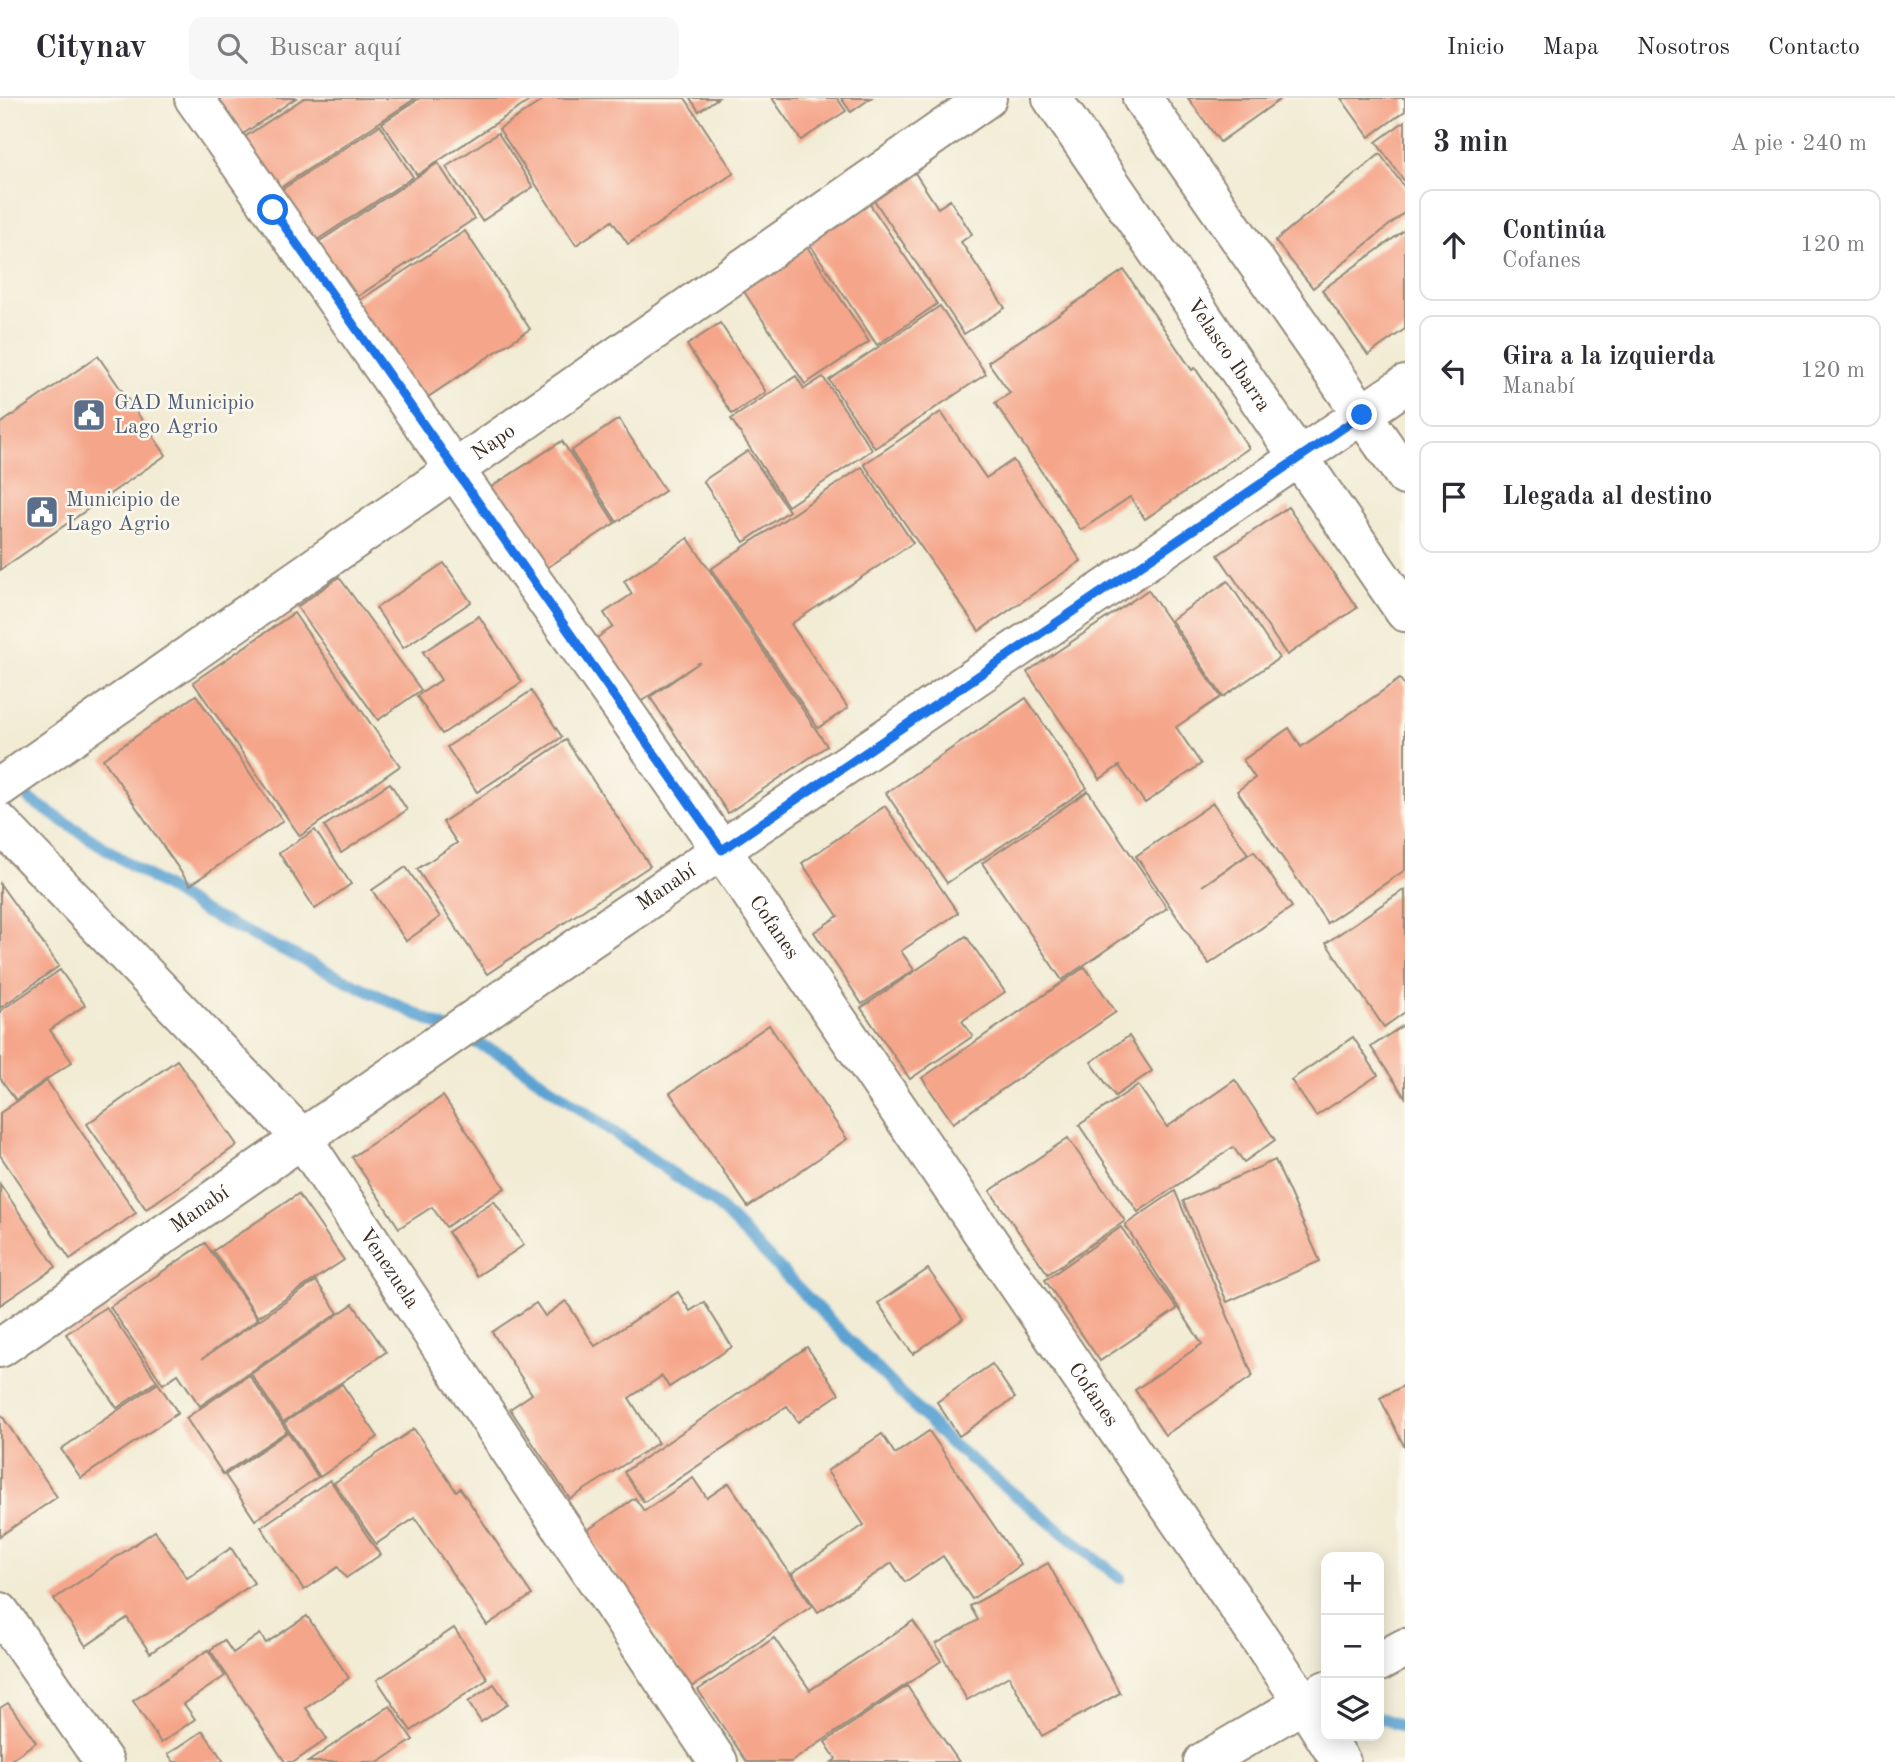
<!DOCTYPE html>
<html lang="es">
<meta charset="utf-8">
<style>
:root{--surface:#fff;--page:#f7f7f7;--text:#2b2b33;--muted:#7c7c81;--line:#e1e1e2}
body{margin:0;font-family:"Old Standard TT",serif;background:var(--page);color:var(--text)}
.controls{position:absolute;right:21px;bottom:21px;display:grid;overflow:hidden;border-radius:14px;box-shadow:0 4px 18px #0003}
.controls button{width:63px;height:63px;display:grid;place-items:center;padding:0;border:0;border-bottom:2px solid var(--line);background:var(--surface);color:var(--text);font:35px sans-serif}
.stop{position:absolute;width:21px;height:21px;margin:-16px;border:5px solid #1a73e8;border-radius:50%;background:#fff}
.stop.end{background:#1a73e8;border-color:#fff;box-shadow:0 2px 7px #0008}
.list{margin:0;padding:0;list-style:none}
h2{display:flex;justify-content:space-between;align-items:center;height:91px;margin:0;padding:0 28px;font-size:30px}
h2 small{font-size:23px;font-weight:400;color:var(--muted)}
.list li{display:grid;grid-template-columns:46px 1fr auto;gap:21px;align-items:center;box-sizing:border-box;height:112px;margin:0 14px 14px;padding:0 14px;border:2px solid var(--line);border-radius:14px}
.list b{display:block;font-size:26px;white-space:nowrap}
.list p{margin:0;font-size:23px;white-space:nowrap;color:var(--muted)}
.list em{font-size:23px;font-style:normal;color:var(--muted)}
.icon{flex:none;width:38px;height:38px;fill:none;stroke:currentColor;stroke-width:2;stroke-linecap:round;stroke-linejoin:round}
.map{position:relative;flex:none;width:1405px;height:1664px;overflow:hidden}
header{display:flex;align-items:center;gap:42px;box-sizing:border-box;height:98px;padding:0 35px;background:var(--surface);border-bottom:2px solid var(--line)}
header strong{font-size:33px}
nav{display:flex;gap:38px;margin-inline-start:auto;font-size:24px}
.search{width:490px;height:63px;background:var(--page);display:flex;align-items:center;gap:18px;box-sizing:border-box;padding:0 24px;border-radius:14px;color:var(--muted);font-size:26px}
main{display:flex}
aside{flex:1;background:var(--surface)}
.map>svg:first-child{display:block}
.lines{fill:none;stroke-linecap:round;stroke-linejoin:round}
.stream{stroke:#5ba3d2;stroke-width:12}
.building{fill:#f5a68a}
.street-casing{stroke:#968b7a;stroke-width:42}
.primary-casing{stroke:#968b7a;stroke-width:42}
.street{stroke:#fff;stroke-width:38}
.primary{stroke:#fff;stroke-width:38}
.route{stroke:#1a73e8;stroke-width:9}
.labels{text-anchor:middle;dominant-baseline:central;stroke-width:5;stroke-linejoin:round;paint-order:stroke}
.street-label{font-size:21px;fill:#3b2a1e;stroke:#fbf7ec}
.service-label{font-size:21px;fill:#4e5e75;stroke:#fbf7ec;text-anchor:start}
</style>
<header>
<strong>Citynav</strong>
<div class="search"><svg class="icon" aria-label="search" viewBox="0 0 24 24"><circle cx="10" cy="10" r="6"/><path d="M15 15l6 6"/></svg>Buscar aquí</div>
<nav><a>Inicio</a><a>Mapa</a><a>Nosotros</a><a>Contacto</a></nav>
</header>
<main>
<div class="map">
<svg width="1405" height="1664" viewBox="0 0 1405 1664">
<rect width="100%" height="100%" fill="#fbf7ec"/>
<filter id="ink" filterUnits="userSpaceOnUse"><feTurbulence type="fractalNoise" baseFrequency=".0143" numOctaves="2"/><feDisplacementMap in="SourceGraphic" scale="14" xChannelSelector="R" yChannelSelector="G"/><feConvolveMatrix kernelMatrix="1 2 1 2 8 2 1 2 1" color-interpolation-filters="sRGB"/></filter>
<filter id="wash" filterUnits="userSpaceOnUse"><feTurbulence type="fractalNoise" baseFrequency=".00686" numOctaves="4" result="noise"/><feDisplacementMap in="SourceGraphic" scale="28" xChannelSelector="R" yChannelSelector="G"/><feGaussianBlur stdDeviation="1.57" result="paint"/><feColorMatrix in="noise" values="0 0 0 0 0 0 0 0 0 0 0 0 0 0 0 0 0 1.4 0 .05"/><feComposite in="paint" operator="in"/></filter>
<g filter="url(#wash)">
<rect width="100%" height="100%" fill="#f2ecd5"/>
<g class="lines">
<g class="stream">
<path d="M29 701 204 814 508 960 716 1106 950 1345 1120 1480"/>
<path d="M1379 1619 1405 1630"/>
</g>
</g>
<g id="blocks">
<g class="building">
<path d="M218 0H296L243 36Z"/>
<path d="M304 0H416L277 92 243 40Z"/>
<path d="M420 0H534L417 77 382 25Z"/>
<path d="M546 0H685L734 75 628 146 612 123 576 147 499 31Z"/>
<path d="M690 0H718L699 13Z"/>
<path d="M772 0H837L846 13 801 42Z"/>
<path d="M841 0H871L851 14Z"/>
<path d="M1188 0H1282L1220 44Z"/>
<path d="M1341 0H1405V13L1369 39Z"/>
<path d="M1405 23V84L1376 44Z"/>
<path d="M380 27 413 79 314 144 281 92Z"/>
<path d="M498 35 533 89 482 123 446 69Z"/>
<path d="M1380 56 1405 90V114L1313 190 1275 143Z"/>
<path d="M438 65 474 121 351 203 314 147Z"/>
<path d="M913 72 938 110 950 102 972 136 961 144 1005 210 964 236 872 99Z"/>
<path d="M861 93 937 206 877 247 801 133Z"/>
<path d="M1405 132V231L1368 257 1322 192Z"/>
<path d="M465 133 530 231 419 305 354 206Z"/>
<path d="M806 147 869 244 805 286 741 189Z"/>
<path d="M1124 172 1192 272 1195 270 1249 350 1145 421 1130 399 1081 432 995 305 1010 295 988 264Z"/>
<path d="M940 208 986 276 875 350 829 282Z"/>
<path d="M720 225 766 294 732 316 687 247Z"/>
<path d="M98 258 166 357 0 472V326Z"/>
<path d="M796 278 804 291 823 279 872 352 788 408 731 321Z"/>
<path d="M941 314 986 380 1013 362 1081 463 979 533 864 366Z"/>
<path d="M619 321 665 393 617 424 571 353Z"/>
<path d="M562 343 615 425 542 473 488 391Z"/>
<path d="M748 353 789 413 744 444 703 383Z"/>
<path d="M862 369 913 445 791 526 848 610 818 630 711 471Z"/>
<path d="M1288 409 1357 510 1287 557 1218 457Z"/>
<path d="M688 440 827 648 728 715 650 599 700 564 631 610 588 546 613 529 604 515 632 496 624 483Z"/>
<path d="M444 465 471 504 403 550 376 510Z"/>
<path d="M339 479 421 592 378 622 297 509Z"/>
<path d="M1228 483 1279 560 1223 599 1171 522Z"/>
<path d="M1148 492 1221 599 1176 629 1201 666 1145 705 1119 668 1100 681 1027 574Z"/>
<path d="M294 515 400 668 300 738 193 584Z"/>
<path d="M479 518 522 584 442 636 417 598 441 582 423 554Z"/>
<path d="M1400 581 1405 588V772L1327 825 1237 693 1255 680 1243 662 1289 630 1301 649Z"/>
<path d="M531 593 562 639 477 694 447 649Z"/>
<path d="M196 597 283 723 190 787 103 661Z"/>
<path d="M1026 600 1087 690 947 785 886 695Z"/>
<path d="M566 642 650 768 487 876 417 771 457 745 443 724Z"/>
<path d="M390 685 407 712 341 755 324 728Z"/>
<path d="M1088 693 1167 810 1062 882 982 765Z"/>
<path d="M1213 705 1248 756 1202 788 1254 753 1292 809 1209 866 1136 758Z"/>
<path d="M885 708 958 815 901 853 914 872 862 906 814 834 838 818 802 765Z"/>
<path d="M315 732 351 786 315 811 279 755Z"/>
<path d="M406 769 440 819 406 843 372 792Z"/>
<path d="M0 786 59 868 0 910Z"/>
<path d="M1405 791V914L1384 929 1326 845Z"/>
<path d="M966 838 1005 894 962 923 973 938 910 981 861 910Z"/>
<path d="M1085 869 1116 914 953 1025 922 980Z"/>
<path d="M60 872 85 907 50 932 72 964 16 1002 0 980V913Z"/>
<path d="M1405 926V999L1371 949Z"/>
<path d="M769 927 847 1041 748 1109 670 995Z"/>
<path d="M1129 938 1152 973 1115 998 1091 964Z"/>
<path d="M1353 939 1378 977 1316 1018 1291 982Z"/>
<path d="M177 962 237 1047 146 1111 87 1026Z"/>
<path d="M1235 982 1275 1042 1244 1064 1233 1049 1138 1114 1079 1027 1138 987 1167 1029Z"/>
<path d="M47 983 136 1115 70 1161 0 1057V1015Z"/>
<path d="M443 998 505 1090 446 1129 432 1109 399 1130 352 1059Z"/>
<path d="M1068 1040 1125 1123 1048 1176 990 1093Z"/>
<path d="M1275 1062 1320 1163 1227 1204 1183 1103Z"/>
<path d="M0 1086 56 1169 0 1207Z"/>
<path d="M1175 1093 1253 1278 1165 1337 1135 1292 1202 1246 1125 1127Z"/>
<path d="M298 1096 344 1162 258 1219 213 1153Z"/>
<path d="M494 1103 524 1147 477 1178 448 1134Z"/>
<path d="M1121 1129 1177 1211 1100 1263 1045 1182Z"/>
<path d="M205 1145 258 1221 202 1261 316 1183 338 1215 200 1308 178 1276 163 1286 110 1209Z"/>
<path d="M928 1171 963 1221 913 1256 878 1205Z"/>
<path d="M678 1194 690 1213 704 1204 732 1249 669 1289 662 1278 629 1300 658 1345 570 1401 510 1311 532 1296 492 1234 536 1205 545 1218 566 1203 595 1248Z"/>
<path d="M353 1206 386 1254 283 1324 251 1276Z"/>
<path d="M106 1209 157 1283 117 1310 66 1236Z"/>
<path d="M807 1249 839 1296 798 1324 787 1308 644 1404 624 1374Z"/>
<path d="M992 1266 1015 1300 959 1338 937 1304Z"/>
<path d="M249 1277 287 1333 223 1376 186 1320Z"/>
<path d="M158 1285 178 1315 81 1380 61 1351Z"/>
<path d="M342 1286 378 1339 320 1379 284 1325Z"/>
<path d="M1405 1287V1350L1380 1300Z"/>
<path d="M0 1315 57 1399 0 1438Z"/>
<path d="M414 1331 456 1393 460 1390 532 1497 487 1527 415 1420 376 1446 334 1385Z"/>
<path d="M929 1333 1021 1467 972 1501 943 1458 905 1484 892 1465 818 1514 792 1475 864 1427 827 1373 882 1336 895 1356Z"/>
<path d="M288 1334 318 1379 255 1422 225 1377Z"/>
<path d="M693 1380 707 1400 729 1385 812 1508 692 1589 586 1433 635 1400 644 1413Z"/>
<path d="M330 1382 380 1457 346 1480 338 1469 304 1492 261 1429Z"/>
<path d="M155 1433 187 1480 231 1450 254 1485 150 1555 127 1520 86 1548 54 1501Z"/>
<path d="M1048 1465 1120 1595 1042 1638 1009 1578 967 1602 936 1546 978 1522 970 1508Z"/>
<path d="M307 1518 349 1580 306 1610 327 1641 294 1664H285L210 1552 224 1542 233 1555 260 1536 266 1545Z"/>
<path d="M913 1523 941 1563 791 1664H747L698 1592 774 1540 810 1592Z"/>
<path d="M454 1530 488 1581 411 1633 377 1582Z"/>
<path d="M208 1552 225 1578 184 1606 195 1621 161 1645 133 1603Z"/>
<path d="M494 1586 508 1606 481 1624 468 1604Z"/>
<path d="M907 1588 959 1664H832L836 1661 825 1644Z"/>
<path d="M8 1605 36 1644 8 1664H0V1610Z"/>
<path d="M390 1608 413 1642 379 1664H308Z"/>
<path d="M203 1633 224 1664H174L168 1656Z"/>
</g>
</g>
</g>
<g filter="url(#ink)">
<use href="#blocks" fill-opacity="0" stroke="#968b7a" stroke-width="2"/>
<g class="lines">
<defs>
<g id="street">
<path id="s1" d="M194 0 722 753 1303 1604 1341 1664"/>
<path id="s2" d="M1052 0 1405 514"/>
<path d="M1142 0 1405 378"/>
<path id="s3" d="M0 689 987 0"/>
<path id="s4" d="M0 725 302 1040 718 1664"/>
<path id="s5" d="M0 1250 552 867 1405 287"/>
<path d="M0 1514 104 1664"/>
</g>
<g id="primary">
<path d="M1379 1564 1405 1550"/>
<path d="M1203 1664 1326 1592"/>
</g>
</defs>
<use href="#street" class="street-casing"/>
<use href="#primary" class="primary-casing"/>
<use href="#street" class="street"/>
<use href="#primary" class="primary"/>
</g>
</g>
<g class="lines" filter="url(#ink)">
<path class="route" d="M273 112 722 752 1362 317"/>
</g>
<defs>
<symbol id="civic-square" viewBox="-11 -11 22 22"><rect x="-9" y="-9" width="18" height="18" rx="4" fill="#5c6f8a" stroke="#fbf7ec"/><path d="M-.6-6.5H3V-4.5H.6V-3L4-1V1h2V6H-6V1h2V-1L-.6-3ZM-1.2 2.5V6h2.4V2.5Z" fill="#fff"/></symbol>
</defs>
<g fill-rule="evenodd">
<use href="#civic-square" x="70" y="298" width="38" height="38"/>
<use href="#civic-square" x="23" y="395" width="38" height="38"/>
</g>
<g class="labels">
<g class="street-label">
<text stroke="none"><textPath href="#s2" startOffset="312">Velasco Ibarra</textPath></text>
<text stroke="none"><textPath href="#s3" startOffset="602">Napo</textPath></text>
<text stroke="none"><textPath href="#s5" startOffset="810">Manabí</textPath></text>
<text stroke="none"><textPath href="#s1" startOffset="1012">Cofanes</textPath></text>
<text stroke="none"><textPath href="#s5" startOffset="243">Manabí</textPath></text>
<text stroke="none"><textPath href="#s4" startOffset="593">Venezuela</textPath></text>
<text stroke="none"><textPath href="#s1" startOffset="1578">Cofanes</textPath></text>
</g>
<g class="service-label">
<text x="114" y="305">GAD Municipio<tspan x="114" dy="24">Lago Agrio</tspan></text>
<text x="66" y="402">Municipio de<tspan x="66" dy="24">Lago Agrio</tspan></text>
</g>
</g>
</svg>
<div class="controls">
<button>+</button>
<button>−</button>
<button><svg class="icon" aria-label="layers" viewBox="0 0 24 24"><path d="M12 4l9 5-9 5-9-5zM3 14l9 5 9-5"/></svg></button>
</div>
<div class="stop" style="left:273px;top:112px"></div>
<div class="stop end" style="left:1362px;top:317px"></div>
</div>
<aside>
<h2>3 min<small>A pie · 240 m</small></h2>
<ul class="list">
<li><svg class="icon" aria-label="ahead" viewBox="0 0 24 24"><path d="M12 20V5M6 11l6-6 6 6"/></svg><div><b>Continúa</b><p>Cofanes</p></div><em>120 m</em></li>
<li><svg class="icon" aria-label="left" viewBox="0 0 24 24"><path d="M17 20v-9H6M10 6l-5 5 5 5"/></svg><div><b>Gira a la izquierda</b><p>Manabí</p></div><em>120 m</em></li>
<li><svg class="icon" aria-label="arrive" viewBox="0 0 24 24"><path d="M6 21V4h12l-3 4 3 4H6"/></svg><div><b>Llegada al destino</b></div></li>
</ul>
</aside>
</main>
